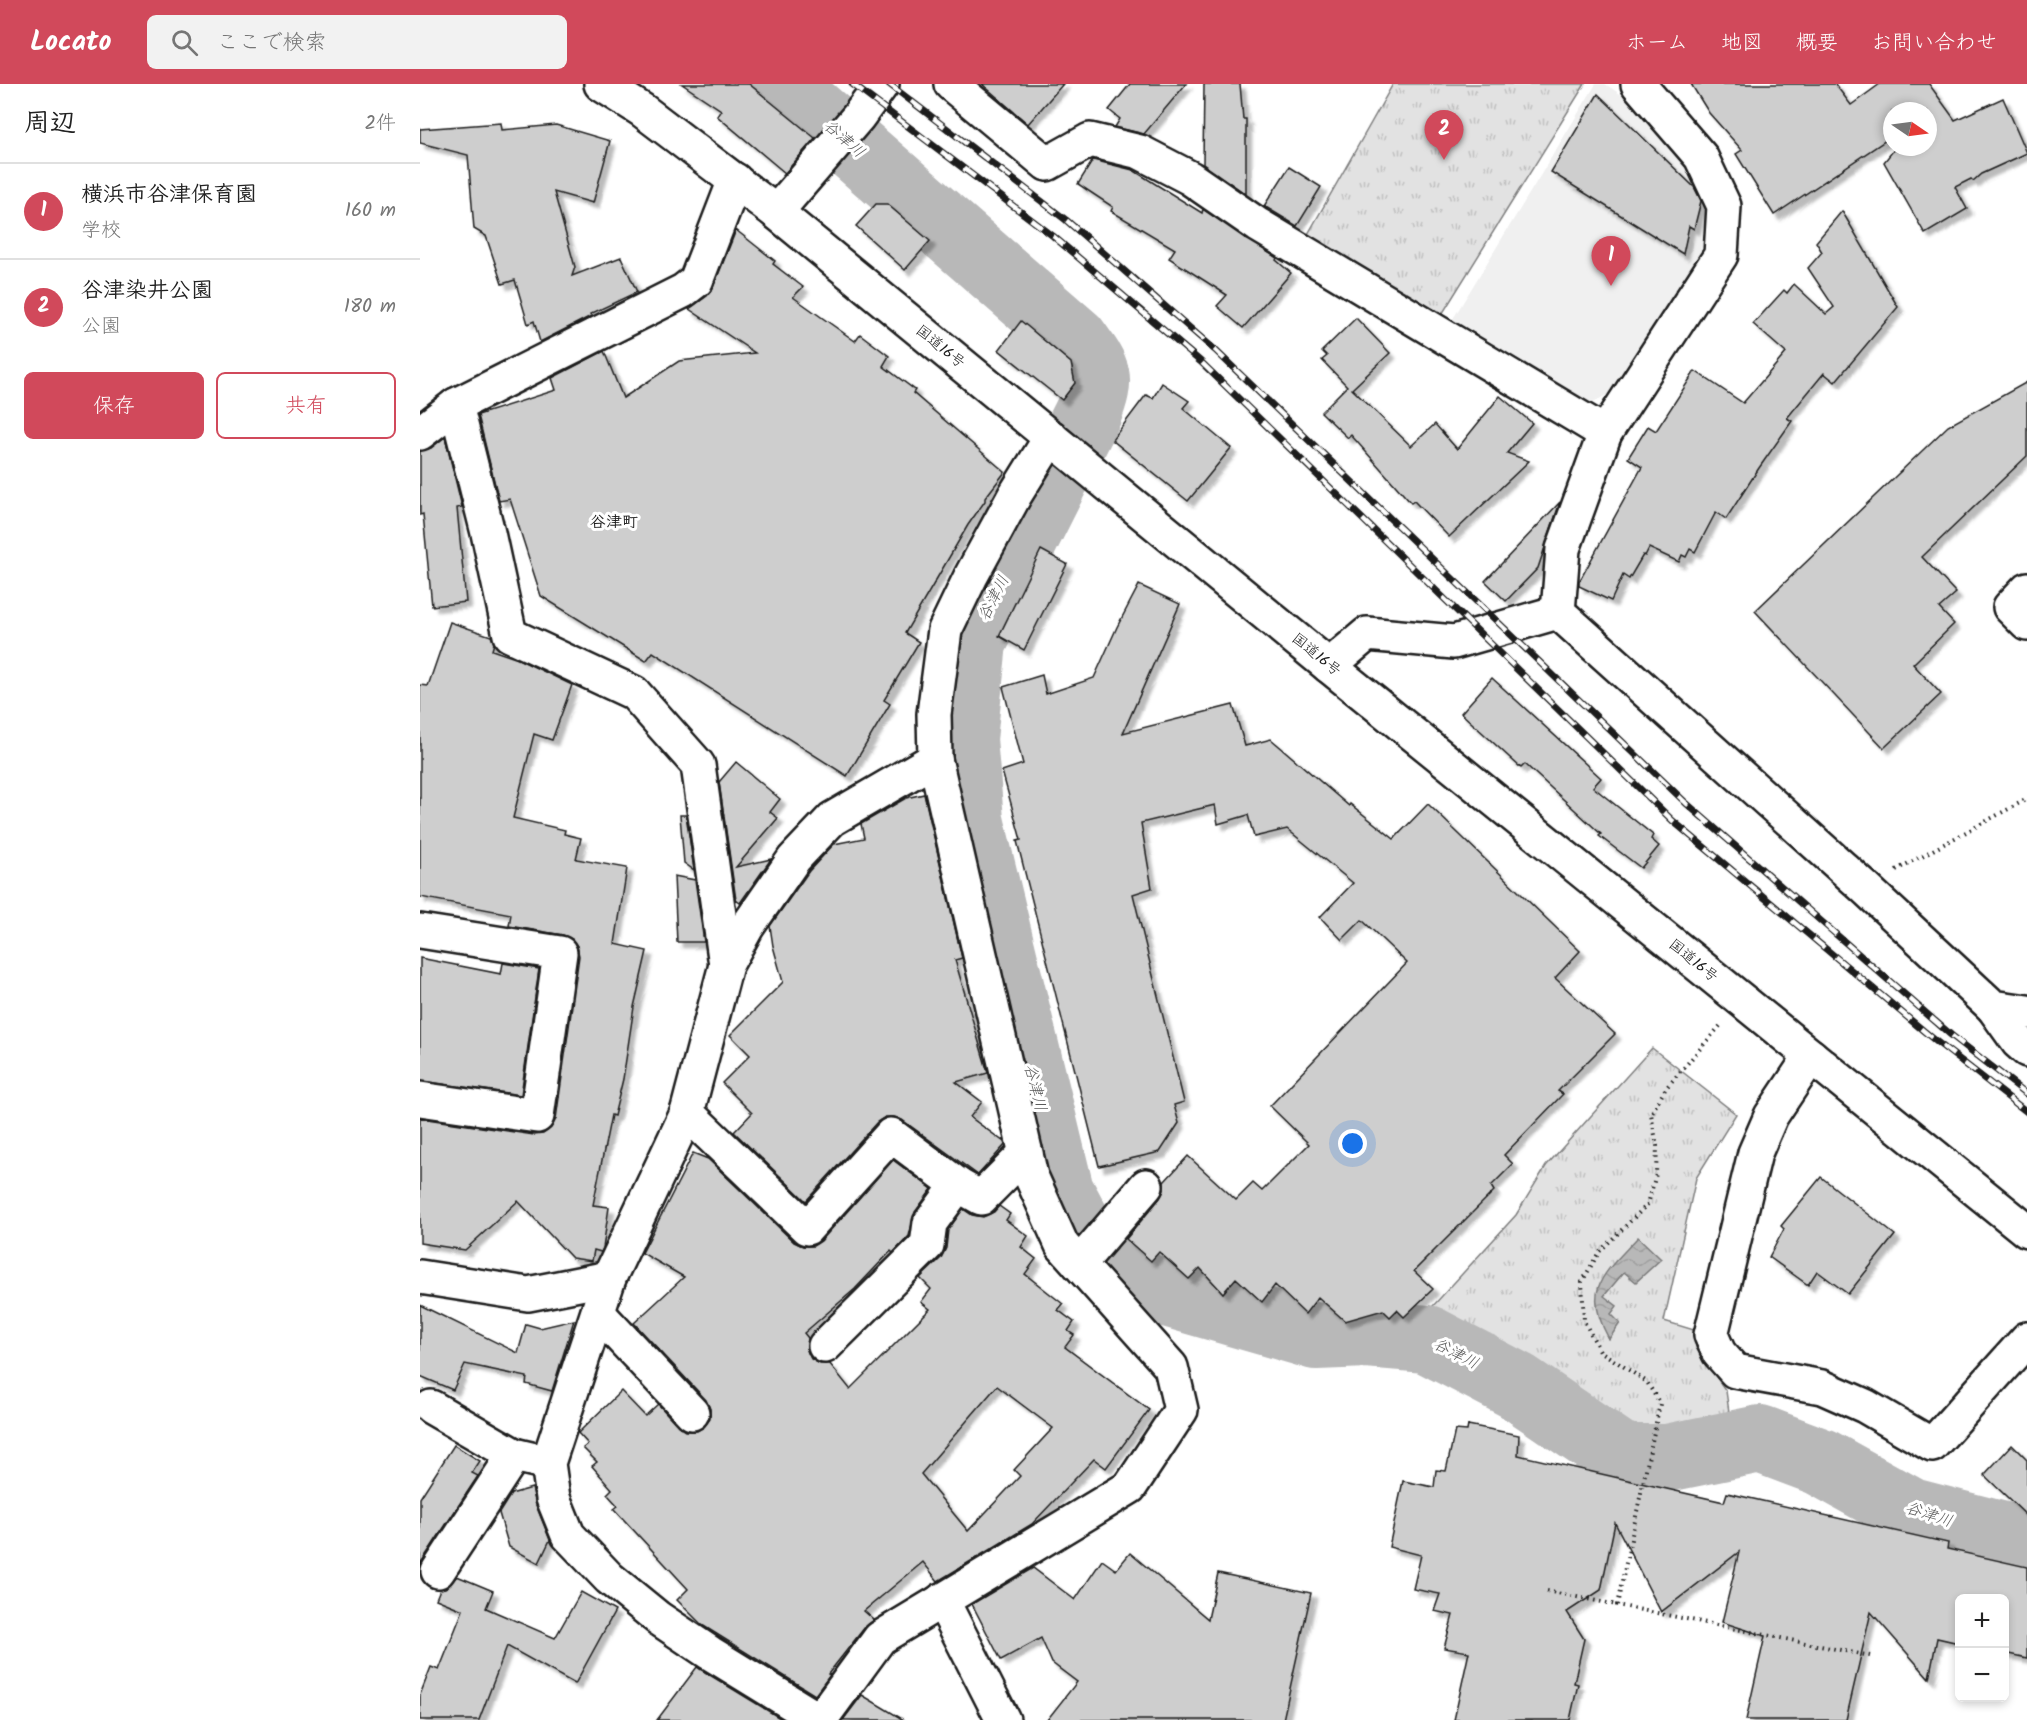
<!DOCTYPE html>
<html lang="ja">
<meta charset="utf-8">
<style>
:root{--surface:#fff;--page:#f2f2f2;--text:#222;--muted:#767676;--line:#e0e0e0;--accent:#d1495b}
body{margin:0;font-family:Kalam,"Klee One",sans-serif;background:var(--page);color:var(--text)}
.controls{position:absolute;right:18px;bottom:18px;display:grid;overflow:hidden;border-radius:9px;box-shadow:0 3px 9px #0003}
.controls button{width:54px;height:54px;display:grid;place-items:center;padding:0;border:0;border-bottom:2px solid var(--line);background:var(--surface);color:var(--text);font:30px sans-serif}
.compass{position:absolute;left:1463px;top:18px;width:54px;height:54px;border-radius:50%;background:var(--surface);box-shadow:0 3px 9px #0003;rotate:103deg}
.you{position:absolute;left:933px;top:1060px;width:21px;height:21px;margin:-15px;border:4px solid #fff;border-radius:50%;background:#1a73e8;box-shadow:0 0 0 9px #1a73e833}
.badge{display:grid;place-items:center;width:39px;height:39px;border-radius:50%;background:var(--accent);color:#fff;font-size:20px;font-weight:700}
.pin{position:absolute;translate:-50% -50px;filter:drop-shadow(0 2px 3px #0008)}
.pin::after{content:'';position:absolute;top:32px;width:21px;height:18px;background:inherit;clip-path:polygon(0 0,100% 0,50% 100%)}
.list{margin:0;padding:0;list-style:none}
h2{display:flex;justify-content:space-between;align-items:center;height:78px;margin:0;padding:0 24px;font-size:26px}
h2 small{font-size:20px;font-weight:400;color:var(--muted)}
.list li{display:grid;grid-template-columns:39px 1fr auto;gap:18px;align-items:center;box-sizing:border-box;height:96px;padding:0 24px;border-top:2px solid var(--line)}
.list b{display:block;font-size:22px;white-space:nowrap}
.list p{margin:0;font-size:20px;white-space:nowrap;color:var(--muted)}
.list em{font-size:20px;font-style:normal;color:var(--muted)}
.actions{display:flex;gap:12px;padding:18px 24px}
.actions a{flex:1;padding:14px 0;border:2px solid var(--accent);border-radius:9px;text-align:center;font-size:21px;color:var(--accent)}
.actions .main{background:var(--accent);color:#fff}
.icon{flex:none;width:33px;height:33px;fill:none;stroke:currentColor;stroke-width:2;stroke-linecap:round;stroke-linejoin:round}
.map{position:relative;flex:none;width:1607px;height:1636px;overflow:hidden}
header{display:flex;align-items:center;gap:36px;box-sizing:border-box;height:84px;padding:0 30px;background:var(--accent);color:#fff}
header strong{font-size:28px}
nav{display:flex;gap:33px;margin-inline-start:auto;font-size:21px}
.search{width:420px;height:54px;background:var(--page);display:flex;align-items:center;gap:15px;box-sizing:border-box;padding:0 21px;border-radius:9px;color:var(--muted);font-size:22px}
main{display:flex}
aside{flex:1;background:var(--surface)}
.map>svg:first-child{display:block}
.built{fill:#f0f0f0}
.grass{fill:url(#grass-tufts);stroke:#7f7f7f;stroke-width:1.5}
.water{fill:url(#water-waves);stroke:#7a7a7a;stroke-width:1.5}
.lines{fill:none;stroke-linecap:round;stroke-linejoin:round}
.river{stroke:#b8b8b8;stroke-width:68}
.building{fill:#cecece;stroke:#1c1c1c;stroke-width:1.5;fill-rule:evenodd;filter:url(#shadow)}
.minor-casing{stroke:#1c1c1c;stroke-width:38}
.highway-casing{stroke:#1c1c1c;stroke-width:38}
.path{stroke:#1c1c1c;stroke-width:4;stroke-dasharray:1.5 4.5;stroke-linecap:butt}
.minor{stroke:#fff;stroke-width:33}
.highway{stroke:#fff;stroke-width:33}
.rail-casing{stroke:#1c1c1c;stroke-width:7}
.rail{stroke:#fff;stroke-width:4.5;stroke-dasharray:14;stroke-linecap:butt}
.labels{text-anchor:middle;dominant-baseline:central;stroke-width:6;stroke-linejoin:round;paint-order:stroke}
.street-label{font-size:15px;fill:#1c1c1c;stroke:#fff}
.water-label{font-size:16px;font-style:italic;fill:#5a5a5a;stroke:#fff}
.neighbourhood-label{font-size:16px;font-weight:bold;fill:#1c1c1c;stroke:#fff}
</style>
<header>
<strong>Locato</strong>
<div class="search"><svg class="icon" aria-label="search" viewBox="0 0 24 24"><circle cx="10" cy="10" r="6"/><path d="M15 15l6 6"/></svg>ここで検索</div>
<nav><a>ホーム</a><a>地図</a><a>概要</a><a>お問い合わせ</a></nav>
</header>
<main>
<aside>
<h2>周辺<small>2件</small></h2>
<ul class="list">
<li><span class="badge">1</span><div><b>横浜市谷津保育園</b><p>学校</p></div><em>160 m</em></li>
<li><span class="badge">2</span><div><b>谷津染井公園</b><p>公園</p></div><em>180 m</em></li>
</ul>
<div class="actions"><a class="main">保存</a><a>共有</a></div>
</aside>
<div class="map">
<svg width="1607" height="1636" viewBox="0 0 1607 1636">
<defs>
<pattern id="grass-tufts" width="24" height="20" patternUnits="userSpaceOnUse" patternTransform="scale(1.5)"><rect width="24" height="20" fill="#e2e2e2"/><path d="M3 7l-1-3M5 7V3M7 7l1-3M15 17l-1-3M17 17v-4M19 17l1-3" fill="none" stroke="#c1c1c1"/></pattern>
<pattern id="water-waves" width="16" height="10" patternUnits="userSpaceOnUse" patternTransform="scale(1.5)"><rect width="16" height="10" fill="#b8b8b8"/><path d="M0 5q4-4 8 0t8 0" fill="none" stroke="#9e9e9e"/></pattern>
<filter id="shadow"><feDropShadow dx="5.5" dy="5.5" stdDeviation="1.5" flood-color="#0004"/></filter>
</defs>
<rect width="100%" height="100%" fill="#fff"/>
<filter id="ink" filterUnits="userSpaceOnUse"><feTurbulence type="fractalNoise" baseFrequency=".0167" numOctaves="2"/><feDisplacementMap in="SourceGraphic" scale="12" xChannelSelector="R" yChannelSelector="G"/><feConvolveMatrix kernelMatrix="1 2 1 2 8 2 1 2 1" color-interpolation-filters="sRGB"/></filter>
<g filter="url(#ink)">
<path class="built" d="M1176 0H1185L1217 21 1284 102 1291 132 1277 178 1197 305 1160 326 1028 243Z"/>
<g class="grass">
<path d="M973 0H1165L1021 232 887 152Z"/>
<path d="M1232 964 1316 1030 1276 1094 1244 1237 1274 1246 1276 1264 1306 1307 1311 1342 1292 1349 1207 1363 1099 1288 1001 1235 1096 1131 1126 1082Z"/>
</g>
<path class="water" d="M1218 1153 1241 1175 1216 1198 1204 1188 1184 1212 1197 1222 1191 1230 1200 1239 1189 1255C1161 1204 1184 1190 1218 1153Z"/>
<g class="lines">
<path class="river" d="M361 0 655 256C678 288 682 292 668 329L553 558 543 655 550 736 640 1107 661 1146 691 1179 726 1203 896 1252 947 1250 1007 1255 1097 1302 1203 1374H1247L1340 1355 1401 1378 1491 1428 1607 1458"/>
</g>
<g class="building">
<path d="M262 0H329L395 54 365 89 297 32 301 26Z"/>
<path d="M562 0H643L608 40Z"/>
<path d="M710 0H766L724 50 695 43 700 35 689 26Z"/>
<path d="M784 0H820L823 35H826V110L783 80Z"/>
<path d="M1271 0H1415L1431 21 1460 0H1509L1535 36 1583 14 1607 69 1561 90 1553 97 1551 95 1535 103 1547 125 1505 150 1464 78 1476 63H1508V27H1472V52L1354 131 1316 70 1322 66 1289 29Z"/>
<path d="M1178 10 1274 103 1281 117 1274 145 1269 142 1263 170 1131 88Z"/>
<path d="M81 39 82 46 136 41 190 57 173 119 134 108 155 183 152 192 201 173 217 208 170 230 171 232 120 258 114 237 108 240 95 196 82 200 66 152 54 145 48 71 0 59V45Z"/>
<path d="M673 76 713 86 782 129 783 125 857 174 856 176 871 189 823 244 797 222 807 211 749 174 755 165 691 127 693 123 658 100Z"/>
<path d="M869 83 901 103 877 142 844 122Z"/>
<path d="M456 120H467L510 157 485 186 436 142Z"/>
<path d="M1422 127 1478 223 1415 298 1404 289 1367 334 1372 337 1339 384 1306 435 1296 428 1275 468 1270 465 1266 473 1262 471 1259 478 1229 464 1225 472 1223 471 1209 495 1203 491 1191 517 1159 502V498L1222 383 1208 374 1228 342 1236 347 1275 287 1323 319 1366 269 1333 240 1364 206 1367 209 1374 200 1406 230 1414 223 1388 184 1402 168 1396 158Z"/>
<path d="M316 146 355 177 353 180 383 203 373 213 435 257 440 250 469 272 463 282 495 306 493 309 585 388 565 414V417L548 441 485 549 499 558 464 616 470 620 427 692 233 568 226 577 121 512 90 415 79 417 58 331 136 306 132 294 184 267 203 314 259 277 335 269 269 225 287 212 293 204Z"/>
<path d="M936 234 970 269 932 305 991 362 1015 340 1037 365 1080 312 1112 339 1087 369 1109 377 1029 453 994 417 991 419 931 351 928 354 901 328 927 302 902 276 907 272 902 267Z"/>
<path d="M601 237 651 279 655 299 642 316 579 266Z"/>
<path d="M1607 298V372L1502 473 1536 509 1519 524 1534 540 1493 580 1521 610 1464 664 1335 527 1528 342Z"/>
<path d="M742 299 769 317 763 324 811 364 768 417 692 356 726 311 733 314Z"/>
<path d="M25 353 42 423 37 424 46 518 12 522 3 430 0 431V367L11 364Z"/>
<path d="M1140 418 1118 484 1086 517 1065 497Z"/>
<path d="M621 466 647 480 604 566 579 552Z"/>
<path d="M719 501 760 520 703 649 813 621 825 662 851 655 929 722 930 720 974 755 1008 720 1160 867 1135 894 1195 950 1138 1007 1143 1010 1084 1071 1093 1080 1071 1102 1074 1107 994 1187 1013 1205 984 1233 977 1226 970 1233 963 1226 925 1237 898 1213 885 1230 855 1201 842 1218 816 1194 803 1209 780 1184 769 1195 739 1168 731 1177 706 1155 740 1114 744 1106V1098L768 1072 816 1116 833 1099 842 1107 889 1060 850 1022 987 879 942 836 922 856 900 833 933 799 867 745 834 753 828 731 798 740 795 721 721 739 732 804 713 810 764 1018 754 1021 759 1039 740 1068 679 1082 597 757 601 756 582 687 603 680 583 603 622 591 626 610 674 594 697 543Z"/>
<path d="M30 538 71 552 74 559 72 566 98 575 152 601 132 656 114 650 93 734 145 746 144 750 161 754 156 775 207 784 195 860 227 867 214 923 203 995 194 1032 191 1031 173 1121 189 1123 183 1164 181 1168 174 1166 172 1177 152 1174 98 1117 45 1166 0 1159V1034L114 1051 123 1050 131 1044 136 1035 159 872 157 862 152 855 143 851 89 842 91 830 0 813V601L8 602Z"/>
<path d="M1072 594 1181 694 1173 703 1233 751 1231 755 1239 762 1221 784 1179 752 1181 750 1105 680 1101 684 1041 629Z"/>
<path d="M316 678 360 715 350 728 358 734 316 783 351 775 320 819 316 816 299 698Z"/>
<path d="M504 710 542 874 535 876 568 989 536 998 562 1018 550 1033 584 1058 585 1061 558 1091 482 1036 474 1033H465L457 1038 386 1117 314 1048 332 1029 302 999 330 971 310 951 363 898 353 862 350 842 389 787 414 760 444 754 441 740 486 714Z"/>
<path d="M260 731H266L274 786 264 779Z"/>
<path d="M254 792 275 796 284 858H257Z"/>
<path d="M0 874 81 890 83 879 119 885 101 1011 0 997Z"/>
<path d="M273 1069 288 1075 374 1158 383 1162H393L401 1157 473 1076 512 1105 495 1128 489 1152 473 1169 471 1167 435 1205 384 1249 388 1254 387 1266 391 1275 400 1280H410L430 1305 510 1225 501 1218 511 1205 500 1194 521 1174 526 1164 528 1146 543 1125 552 1131 563 1133 574 1128 579 1122 590 1130 586 1136 608 1152 601 1163 616 1175 605 1190 643 1220 638 1226 654 1238 648 1247 654 1251 645 1263 729 1326 686 1384 674 1375 612 1440 518 1497 503 1478 444 1527 454 1536 445 1543 408 1590 410 1591 395 1611 282 1541 257 1516 268 1505 194 1425 198 1422 187 1410 192 1405 172 1382 177 1378 163 1364 168 1360 158 1349 201 1307 225 1332 238 1320 258 1342 266 1347H277L284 1343 290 1335V1325L286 1316 214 1239 264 1193 222 1169ZM577 1302 633 1344 594 1386 600 1392 548 1447 501 1390Z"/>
<path d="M1401 1093 1475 1151 1428 1210 1397 1187 1388 1201 1349 1173 1364 1145 1361 1142Z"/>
<path d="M0 1221 98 1269 106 1240 120 1244 154 1236 132 1307 106 1300 107 1293 45 1280 33 1306 0 1292Z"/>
<path d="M1048 1341 1099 1351 1098 1371 1304 1418 1307 1409 1528 1459 1527 1465 1607 1483V1574L1584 1569V1515H1539V1559L1517 1554 1509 1594 1451 1528 1426 1636H1326L1345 1552 1302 1538 1319 1468 1241 1528 1195 1439 1181 1506 1147 1528 1164 1555 1154 1599 1158 1600 1150 1636H1034L1049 1568 1024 1564 1033 1531 1014 1527 1020 1510 993 1505 1001 1471 969 1463 983 1397 1014 1403 1016 1386 1026 1387 1035 1346 1047 1347Z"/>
<path d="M34 1361 60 1377 52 1389 58 1392 2 1477 0 1484V1414Z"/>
<path d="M1592 1361 1607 1376V1432L1564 1391Z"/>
<path d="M112 1404 116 1421 130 1456 119 1479 89 1463 79 1429 91 1410Z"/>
<path d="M710 1469 788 1535 798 1489 891 1509 863 1636H627L657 1598 632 1579 621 1554 581 1576 552 1520 613 1484 655 1516 682 1476 696 1486Z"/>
<path d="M37 1492 73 1507 66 1524 135 1554 161 1508 195 1527 155 1600 87 1562 59 1636H0V1611L11 1583 19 1586 43 1526 16 1515 20 1505 27 1503Z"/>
<path d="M277 1583 280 1585 363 1636H237Z"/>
<path d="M442 1611 484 1636H423Z"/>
</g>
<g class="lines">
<defs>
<g id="minor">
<path d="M531 0 627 80 670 56 720 68 770 94 838 141 1185 349 1143 465 1138 528"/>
<path d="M356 128 438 33 462 0"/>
<path d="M36 321 68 449 90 551 214 609 278 681 306 881"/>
<path d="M0 349 36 321 263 207 276 197 315 96"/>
<path d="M1185 349 1301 171 1304 122 1281 73 1218 0"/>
<path d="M1607 505 1590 523 1607 540"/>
<path d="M1138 528 1444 803 1573 923 1607 928"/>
<path d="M909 582 947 550 1034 558 1138 528"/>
<path d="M0 847 140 869 117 1032 0 1015"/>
<path d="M1573 923 1598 958 1607 966"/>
<path d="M1391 972 1351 1032 1335 1069 1291 1251 1299 1269 1315 1287 1402 1303 1445 1322 1512 1361 1607 1255"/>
<path d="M267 1029 387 1144 471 1051 538 1101 561 1114 606 1069"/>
<path d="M659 1180 726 1102"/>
<path d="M0 1193 108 1210 189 1194"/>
<path d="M178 1229 272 1329"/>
<path d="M405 1262 507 1161 510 1139 538 1101"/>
<path d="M11 1323 94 1371 115 1376"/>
<path d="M18 1487 94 1371"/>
<path d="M522 1516 583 1636"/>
<path d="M399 1636 290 1569 238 1534 189 1494 148 1451 133 1414 128 1379 189 1194 267 1029 306 881 327 843 374 775 412 735 515 675"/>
<path d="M400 1636 460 1554 710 1403 761 1326 751 1283 642 1161 611 1092 515 675 514 630 525 546 551 492 595 411 631 353"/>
</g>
<path id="highway" d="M181 0 222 26 356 128 909 582 1607 1147"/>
</defs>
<use href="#minor" class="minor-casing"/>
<use href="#highway" class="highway-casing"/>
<g class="path">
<path d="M1476 786 1607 715"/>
<path d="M1300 942 1246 1004 1231 1030 1237 1062 1236 1090 1228 1120 1179 1168 1162 1198 1164 1237 1180 1267 1227 1298 1240 1320 1197 1521 1450 1572"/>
<path d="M1127 1507 1197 1521"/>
</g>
<use href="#minor" class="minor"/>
<use href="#highway" class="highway"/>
<defs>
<g id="rail">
<path d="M432 0 633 152 781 278 1253 737 1517 958 1607 1028"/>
<path d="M469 0 646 136 795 266 1266 719 1531 951 1607 1010"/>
</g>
</defs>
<use href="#rail" class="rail-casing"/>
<use href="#rail" class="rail"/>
</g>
</g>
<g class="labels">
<g class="street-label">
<text transform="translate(520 263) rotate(39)">国道16号</text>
<text transform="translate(896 571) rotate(39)">国道16号</text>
<text transform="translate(1273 877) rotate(39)">国道16号</text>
</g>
<g class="water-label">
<text transform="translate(424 55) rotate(41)">谷津川</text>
<text transform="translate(574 514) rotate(-63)">谷津川</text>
<text transform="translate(615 1004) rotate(76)">谷津川</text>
<text transform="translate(1036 1270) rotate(27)">谷津川</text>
<text transform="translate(1509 1431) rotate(18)">谷津川</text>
</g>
<g class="neighbourhood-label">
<text x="194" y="438">谷津町</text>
</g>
</g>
</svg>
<div class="controls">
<button>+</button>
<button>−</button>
</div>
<svg class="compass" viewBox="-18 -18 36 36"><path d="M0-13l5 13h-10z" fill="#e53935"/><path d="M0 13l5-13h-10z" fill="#767676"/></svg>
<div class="you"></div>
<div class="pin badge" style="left:1191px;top:202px">1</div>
<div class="pin badge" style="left:1024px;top:76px">2</div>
</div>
</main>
